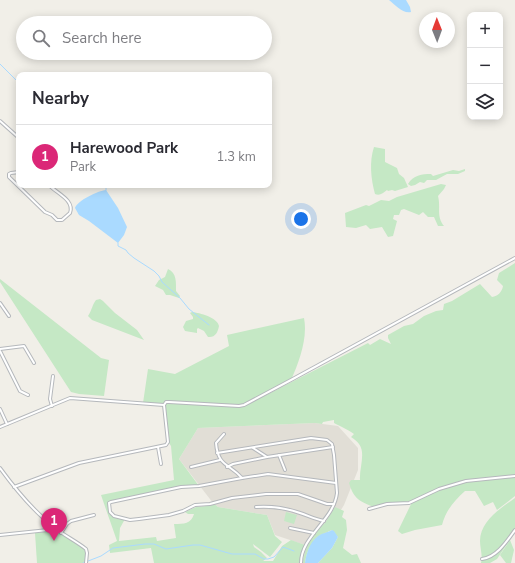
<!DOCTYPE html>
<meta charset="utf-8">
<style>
:root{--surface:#fff;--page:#f2f2f3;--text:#2b2b33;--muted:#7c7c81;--line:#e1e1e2;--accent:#db2777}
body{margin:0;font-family:"Nunito Sans",sans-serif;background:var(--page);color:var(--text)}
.controls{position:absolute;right:12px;top:12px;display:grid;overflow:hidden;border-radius:8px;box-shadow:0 2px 10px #0003}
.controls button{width:36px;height:36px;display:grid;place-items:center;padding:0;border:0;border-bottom:1px solid var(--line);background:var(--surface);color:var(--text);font:20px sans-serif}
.compass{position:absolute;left:419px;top:12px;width:36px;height:36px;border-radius:50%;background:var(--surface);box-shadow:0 2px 10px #0003;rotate:359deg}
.you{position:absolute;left:301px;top:219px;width:14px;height:14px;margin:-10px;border:3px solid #fff;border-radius:50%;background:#1a73e8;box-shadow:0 0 0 6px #1a73e833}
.badge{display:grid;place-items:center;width:26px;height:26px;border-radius:50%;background:var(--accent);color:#fff;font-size:13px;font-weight:700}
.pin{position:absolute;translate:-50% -33px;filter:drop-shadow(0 1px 2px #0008)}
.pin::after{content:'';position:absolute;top:21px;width:14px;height:12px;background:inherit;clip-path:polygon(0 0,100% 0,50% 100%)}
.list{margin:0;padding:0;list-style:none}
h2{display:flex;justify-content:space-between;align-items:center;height:52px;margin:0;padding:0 16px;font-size:17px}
h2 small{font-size:13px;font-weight:400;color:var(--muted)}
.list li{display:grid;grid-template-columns:26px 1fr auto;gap:12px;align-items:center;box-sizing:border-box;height:64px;padding:0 16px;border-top:1px solid var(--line)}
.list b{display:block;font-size:15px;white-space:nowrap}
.list p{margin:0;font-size:13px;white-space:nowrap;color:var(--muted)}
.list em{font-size:13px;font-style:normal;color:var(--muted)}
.icon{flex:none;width:22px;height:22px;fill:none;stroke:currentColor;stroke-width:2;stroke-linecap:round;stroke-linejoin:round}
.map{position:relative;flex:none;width:515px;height:563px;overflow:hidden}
.search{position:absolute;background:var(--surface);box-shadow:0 2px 10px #0003;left:16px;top:16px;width:256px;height:44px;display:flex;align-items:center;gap:10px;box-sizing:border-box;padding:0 14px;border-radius:22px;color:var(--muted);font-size:15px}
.panel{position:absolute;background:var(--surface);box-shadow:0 2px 10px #0003;left:16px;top:72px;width:256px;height:116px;border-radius:8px}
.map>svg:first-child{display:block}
.education{fill:#e1ded6}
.green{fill:#c5e8c5}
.water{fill:#aadaff}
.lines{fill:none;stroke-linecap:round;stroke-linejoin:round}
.stream{stroke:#aadaff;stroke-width:1}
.minor-casing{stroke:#b5b8bc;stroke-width:4}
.minor{stroke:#fff;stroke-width:2}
</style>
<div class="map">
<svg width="515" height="563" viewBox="0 0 515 563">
<rect width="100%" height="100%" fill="#f1efe8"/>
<path class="education" d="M315 423 338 426 358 448V470L344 505 317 549 275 535 267 515 218 507 213 503 179 459 198 428Z"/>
<g class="green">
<path d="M374 147 385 149V162L397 168 399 174 404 178 408 187 395 191 392 190 388 191 387 190C383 193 380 196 375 194 371 179 369 162 374 147Z"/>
<path d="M465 169V171L458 174H447L436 180H427L424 183 420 182 415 185 411 186 408 184C413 175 422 174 431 174L433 176 453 170 459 171Z"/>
<path d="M441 184 446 185 444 189 438 196C441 208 436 216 444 226H438L434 217H428L423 212 419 215 404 209 401 210 399 215H394L393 219 397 221 393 236 388 237 382 227 370 229 366 225 356 228 346 227 345 213 366 205 369 206 381 200 389 201 397 197Z"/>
<path d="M515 263V496L497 510 493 502 484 506 475 491H465C454 501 446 510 442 525L415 530 402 534 398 531 413 500C401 504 387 501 374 507 359 501 354 499 349 483L351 480H360C359 469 366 453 359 444 357 441 354 439 351 437L354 434C347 429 342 427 334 423V420L323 422 322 424 315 423 198 428 179 459 199 486 181 487 109 503V508L114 516 125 519 120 528 119 541 156 537 157 541 176 538 174 524C184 524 191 524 194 514H188L185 512 196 507 207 506 206 504 213 503 218 507 267 515 275 536 282 542 270 557 253 544 254 547 261 552 267 558 263 561H273L282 546 291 540 305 545 302 551 300 563H154L151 548 110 553 109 545 117 541 101 495 174 480 171 446 169 443 165 405 167 403 243 407 368 343 370 345 380 339 391 344 388 338V335L404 326 413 324 424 316 436 311 443 310 444 304 452 301 480 284 492 297C498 296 502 292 503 286L497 280 499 273Z"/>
<path d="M168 269C177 273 176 283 176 291L180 296 179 298 170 295H166L163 290 155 286 159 280 165 277Z"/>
<path d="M0 279 101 358 109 360 104 396 79 394 71 392 0 282Z"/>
<path d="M100 299 103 301 115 313 137 330 144 340 92 320 88 316C92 310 92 305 96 300Z"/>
<path d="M192 312C200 313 217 317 219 326 218 332 215 338 208 337L204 331 198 328 197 329V333L185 331 183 327 186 321 193 319V317L190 313Z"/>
<path d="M304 318C308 338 299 362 291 380L240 406 166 402 164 405 143 403 148 369 175 374 229 346 227 335Z"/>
<path d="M515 498V532L497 559 490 563H481C483 556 480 548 480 541 480 521 501 508 515 498Z"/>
<path d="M335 507 344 511 342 517 346 520 347 530 343 548 352 555 357 554 361 563H318L332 548 338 537 332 530C328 532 324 533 320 535 311 540 306 554 305 563H302L305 552 309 541 320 527 325 523Z"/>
<path d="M286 512 297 515 294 524 284 521Z"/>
<path d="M56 531 84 548 86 554 85 563H37L35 533Z"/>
<path d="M510 540 514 550 511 563H506L500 555Z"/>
</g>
<g class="water">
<path d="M389 0H406L410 7 411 12C403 14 395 5 389 0Z"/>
<path d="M106 190 118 208 127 227 124 235 118 243 89 221 79 215 75 208C78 200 98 191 106 190Z"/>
<path d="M332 530 334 531 338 537 332 548 318 563H305C306 554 310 542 317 537 321 533 327 533 332 530Z"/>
</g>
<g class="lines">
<g class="stream">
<path d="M0 64 19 83"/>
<path d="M106 190V185"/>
<path d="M118 243V246L126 250 128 253 134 258 154 271 159 276 162 282 180 298 189 309 209 325"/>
<path d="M83 563 101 556 113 548 145 544H154L166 549 193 545H200L232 554H255L264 559H268L274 557 283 547 294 551"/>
</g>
<defs>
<g id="minor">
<path d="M0 121 19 138"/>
<path d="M19 172 11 173 9 174V177L45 212 52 215 57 220H62L70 213C75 200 56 193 49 185"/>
<path d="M0 303 9 316"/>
<path d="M0 349 24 346 34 363"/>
<path d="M0 351 20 391 28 395"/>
<path d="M164 405 166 402H169L239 406 244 405 291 380 515 258"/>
<path d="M52 406 50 399 53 376"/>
<path d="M0 409 7 424"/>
<path d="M0 427 70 398 164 405"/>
<path d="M224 434 216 443C218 467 229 463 242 478L268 474 336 483"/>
<path d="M158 447 161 464"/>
<path d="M253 448 267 457"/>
<path d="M217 453 311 438 327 440 332 444 334 455 337 493C334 520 301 536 301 563"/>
<path d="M279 455 285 470"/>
<path d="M191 467 220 460"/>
<path d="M227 467 233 464 267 457 333 447"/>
<path d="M0 468C16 490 33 511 55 528 65 536 76 541 86 549L87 553 86 563"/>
<path d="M242 478 199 486 181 487 111 502 109 503 110 512 114 516 130 520 139 519 169 515 183 511 195 505 210 504 232 498 266 494H298L327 504H334"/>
<path d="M14 487 79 463 166 445 168 442 164 405"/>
<path d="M256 507C271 506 286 508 300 513 309 516 315 519 324 521"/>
<path d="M369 509 387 504 409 503 439 489 466 481 515 476"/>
<path d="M290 528 314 533"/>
<path d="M61 533 67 524 71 521 94 515"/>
<path d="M0 535 48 530 54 528"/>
<path d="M482 559C497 557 507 541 515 530"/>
</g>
</defs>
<use href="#minor" class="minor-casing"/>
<use href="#minor" class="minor"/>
</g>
</svg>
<div class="controls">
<button>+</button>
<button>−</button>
<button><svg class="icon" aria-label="layers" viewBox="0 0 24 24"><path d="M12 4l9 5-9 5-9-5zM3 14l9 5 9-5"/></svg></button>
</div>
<svg class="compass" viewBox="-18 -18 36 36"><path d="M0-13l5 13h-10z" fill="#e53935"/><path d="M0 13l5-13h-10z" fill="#7c7c81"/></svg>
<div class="you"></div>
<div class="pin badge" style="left:54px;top:541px">1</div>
<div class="search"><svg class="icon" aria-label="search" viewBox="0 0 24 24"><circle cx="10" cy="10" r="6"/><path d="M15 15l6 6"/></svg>Search here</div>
<section class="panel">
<h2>Nearby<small></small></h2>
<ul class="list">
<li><span class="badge">1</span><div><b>Harewood Park</b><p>Park</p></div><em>1.3 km</em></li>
</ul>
</section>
</div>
